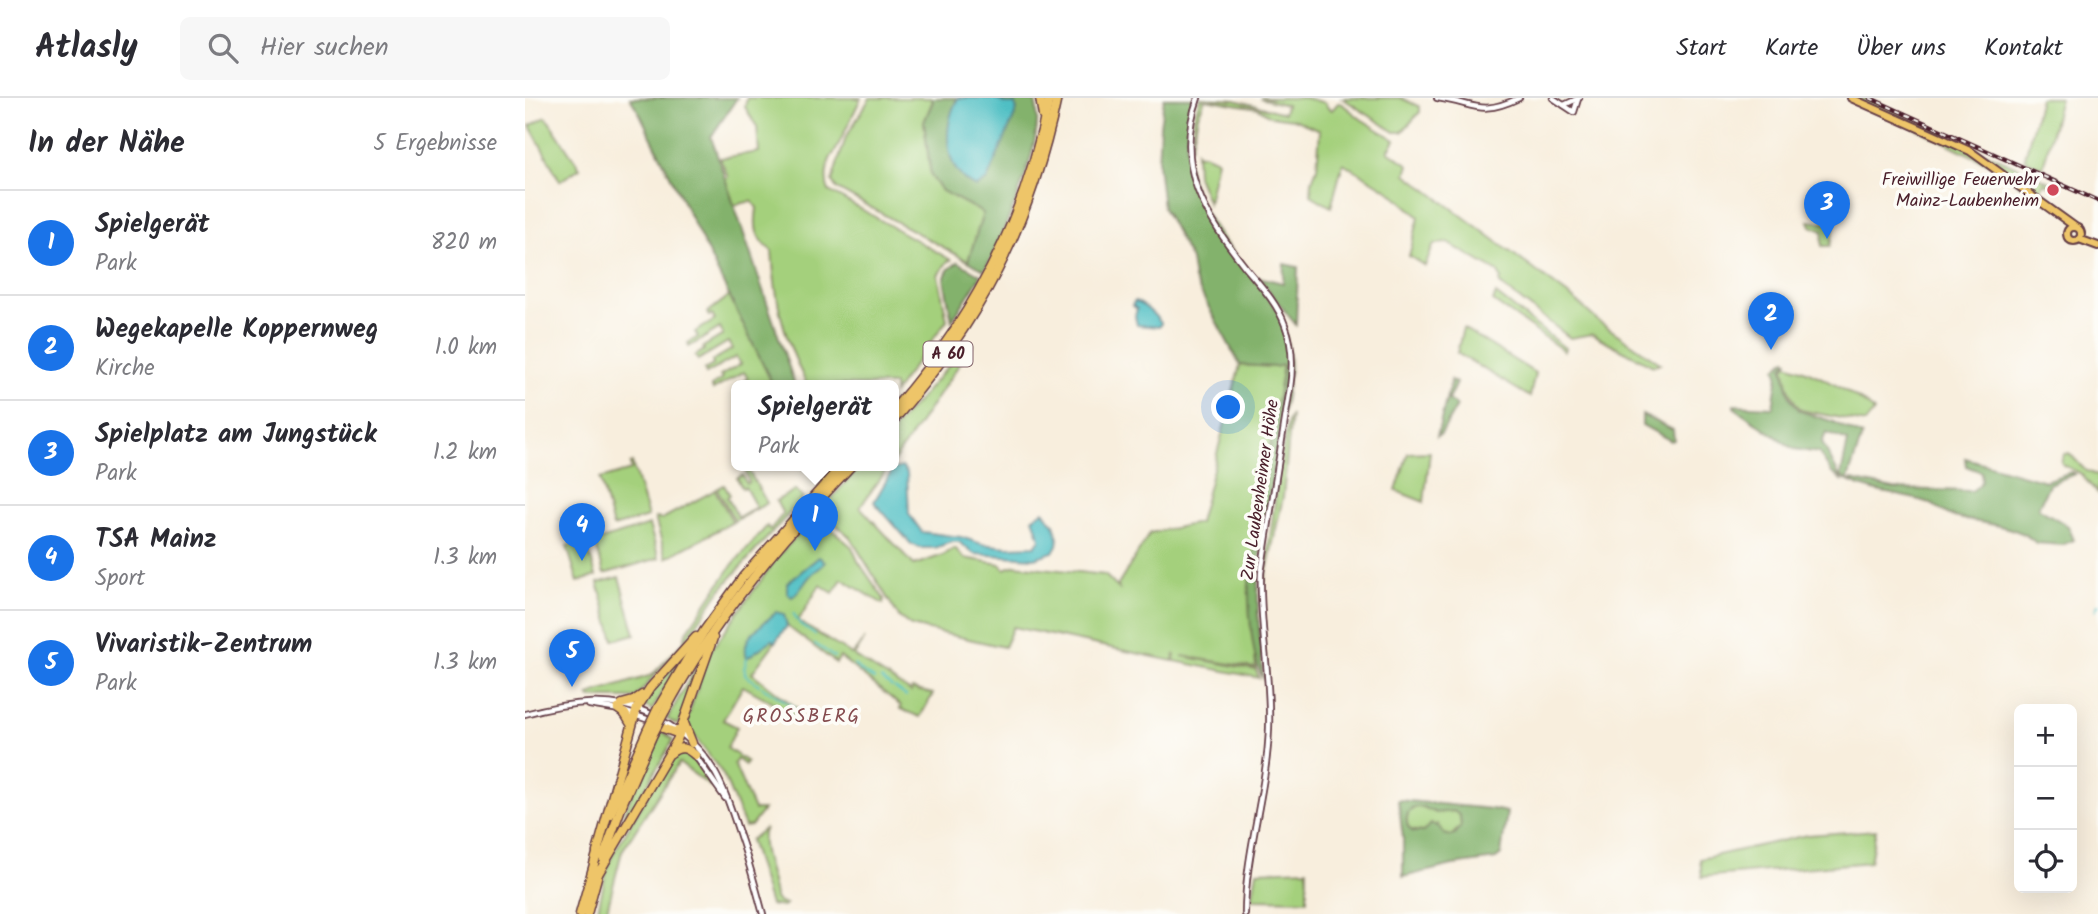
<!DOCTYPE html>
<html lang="de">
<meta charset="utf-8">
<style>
:root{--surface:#fff;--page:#f7f7f7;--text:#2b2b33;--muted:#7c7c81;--line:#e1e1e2;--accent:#1a73e8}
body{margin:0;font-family:Kalam,sans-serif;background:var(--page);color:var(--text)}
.controls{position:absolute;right:21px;bottom:21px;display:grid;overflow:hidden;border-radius:10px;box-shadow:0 7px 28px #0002}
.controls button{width:63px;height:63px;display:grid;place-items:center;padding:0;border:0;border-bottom:2px solid var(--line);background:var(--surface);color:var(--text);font:35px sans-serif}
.you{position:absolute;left:704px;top:310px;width:24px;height:24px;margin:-18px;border:5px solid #fff;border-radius:50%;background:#1a73e8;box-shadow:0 0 0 10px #1a73e833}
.badge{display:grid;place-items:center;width:46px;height:46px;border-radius:50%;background:var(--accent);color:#fff;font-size:23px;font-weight:700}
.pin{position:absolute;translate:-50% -58px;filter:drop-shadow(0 2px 4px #0008)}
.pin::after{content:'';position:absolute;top:37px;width:24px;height:21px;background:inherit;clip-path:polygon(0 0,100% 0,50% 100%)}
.popup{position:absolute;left:206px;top:282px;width:168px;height:91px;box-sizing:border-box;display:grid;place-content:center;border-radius:10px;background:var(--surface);filter:drop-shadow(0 2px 5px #0005);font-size:23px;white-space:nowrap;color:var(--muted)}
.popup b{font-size:26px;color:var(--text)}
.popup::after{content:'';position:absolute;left:50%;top:100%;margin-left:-14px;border:14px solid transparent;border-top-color:var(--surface)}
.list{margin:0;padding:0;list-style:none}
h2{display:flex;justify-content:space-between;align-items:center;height:91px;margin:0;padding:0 28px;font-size:30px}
h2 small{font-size:23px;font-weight:400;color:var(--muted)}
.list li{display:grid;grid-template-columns:46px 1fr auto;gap:21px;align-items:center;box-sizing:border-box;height:105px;padding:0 28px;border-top:2px solid var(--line)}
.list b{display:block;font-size:26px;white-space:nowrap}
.list p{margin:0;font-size:23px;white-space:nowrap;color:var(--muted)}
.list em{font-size:23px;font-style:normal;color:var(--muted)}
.icon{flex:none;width:38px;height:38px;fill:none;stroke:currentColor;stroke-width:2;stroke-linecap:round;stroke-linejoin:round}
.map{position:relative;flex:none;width:1573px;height:816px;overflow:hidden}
header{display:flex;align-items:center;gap:42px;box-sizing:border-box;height:98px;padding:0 35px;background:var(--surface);border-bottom:2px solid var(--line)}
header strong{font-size:33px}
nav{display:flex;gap:38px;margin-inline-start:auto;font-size:24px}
.search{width:490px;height:63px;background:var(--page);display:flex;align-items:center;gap:18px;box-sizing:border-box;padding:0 24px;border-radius:10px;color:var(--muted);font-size:26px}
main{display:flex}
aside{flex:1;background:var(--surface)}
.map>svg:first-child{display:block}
.green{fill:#a4d07c;stroke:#777854;stroke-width:2}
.forest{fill:#83b26c;stroke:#66684c;stroke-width:2;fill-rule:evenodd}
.water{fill:#50bfc4;stroke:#4d6f78;stroke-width:2}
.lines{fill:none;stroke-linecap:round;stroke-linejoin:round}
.stream{stroke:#50bfc4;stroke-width:2}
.minor-casing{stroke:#643e46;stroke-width:8}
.major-casing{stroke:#643e46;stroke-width:10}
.highway-casing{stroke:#643e46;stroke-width:11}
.minor{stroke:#fff;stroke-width:4.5}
.major{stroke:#eec569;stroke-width:6}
.highway{stroke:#eec569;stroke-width:8}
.rail-casing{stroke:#4a1f2b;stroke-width:4.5}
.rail{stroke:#fdfcf7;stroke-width:2;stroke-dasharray:5;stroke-linecap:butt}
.highway-bridge-casing{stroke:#643e46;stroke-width:11;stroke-linecap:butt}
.highway-bridge{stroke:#eec569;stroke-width:8}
.poi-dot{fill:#d1495b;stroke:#fdfcf7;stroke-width:2.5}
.labels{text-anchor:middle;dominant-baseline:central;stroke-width:7;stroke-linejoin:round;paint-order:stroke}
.shield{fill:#fdfcf7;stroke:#806168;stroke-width:2}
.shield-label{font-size:16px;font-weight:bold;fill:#4a1f2b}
.poi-label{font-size:18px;fill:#4a1f2b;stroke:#fdfcf7;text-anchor:end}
.street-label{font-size:18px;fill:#4a1f2b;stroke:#fdfcf7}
.neighbourhood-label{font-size:19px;letter-spacing:2px;fill:#844b4e;stroke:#fdfcf7}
</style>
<header>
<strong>Atlasly</strong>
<div class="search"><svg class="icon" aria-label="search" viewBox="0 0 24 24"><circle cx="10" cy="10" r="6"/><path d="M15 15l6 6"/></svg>Hier suchen</div>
<nav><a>Start</a><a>Karte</a><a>Über uns</a><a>Kontakt</a></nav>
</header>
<main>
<aside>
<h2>In der Nähe<small>5 Ergebnisse</small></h2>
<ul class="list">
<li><span class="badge">1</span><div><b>Spielgerät</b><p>Park</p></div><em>820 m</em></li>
<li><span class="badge">2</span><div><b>Wegekapelle Koppernweg</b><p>Kirche</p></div><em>1.0 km</em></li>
<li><span class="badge">3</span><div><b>Spielplatz am Jungstück</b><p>Park</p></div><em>1.2 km</em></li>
<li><span class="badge">4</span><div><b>TSA Mainz</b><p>Sport</p></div><em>1.3 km</em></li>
<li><span class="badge">5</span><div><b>Vivaristik-Zentrum</b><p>Park</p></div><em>1.3 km</em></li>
</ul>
</aside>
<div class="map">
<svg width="1573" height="816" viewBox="0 0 1573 816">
<rect width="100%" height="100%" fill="#fdfcf7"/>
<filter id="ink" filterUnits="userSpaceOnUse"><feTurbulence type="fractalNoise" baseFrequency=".0143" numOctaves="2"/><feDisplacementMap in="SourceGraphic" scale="14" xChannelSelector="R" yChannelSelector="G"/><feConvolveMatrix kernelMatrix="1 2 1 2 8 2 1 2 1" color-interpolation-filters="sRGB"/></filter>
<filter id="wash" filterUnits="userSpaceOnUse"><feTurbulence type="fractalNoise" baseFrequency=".00686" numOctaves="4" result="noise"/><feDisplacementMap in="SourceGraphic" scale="28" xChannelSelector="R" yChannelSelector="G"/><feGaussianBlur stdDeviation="1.57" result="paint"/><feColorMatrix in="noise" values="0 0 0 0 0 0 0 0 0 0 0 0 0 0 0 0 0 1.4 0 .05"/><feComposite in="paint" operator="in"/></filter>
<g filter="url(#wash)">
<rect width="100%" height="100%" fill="#f8eedd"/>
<g class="green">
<path d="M222 0H336L310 54C302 61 299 82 304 93L426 162 423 163 413 177 422 222 369 295V287H282C259 240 250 205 247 153 230 139 229 131 232 110L227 103 209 107 200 81 203 79 195 60 234 54 232 29 220 9Z"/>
<path d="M345 0H406L408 2 399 25 406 78 459 115 443 163 312 91 307 83 321 39Z"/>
<path d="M675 0 710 2 759 15 761 7 735 0H780L801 5 802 9 807 12 813 5H816L836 21 870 42 863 53 884 67 881 76 1050 202 1073 223 1135 265 1128 268 1067 236 1045 240 975 186 976 180 973 174 923 145 909 146 900 168 884 158 894 119 866 94 818 65 806 109 786 97 787 83 792 70 795 32 768 21 745 18 733 10 680 1 673 18 666 50 669 19Z"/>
<path d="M817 0H876L895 9V14L877 34H870Z"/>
<path d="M1330 0H1341L1520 82 1534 88 1533 91 1519 85 1516 91 1513 90 1508 97 1472 70Z"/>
<path d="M1515 0H1535L1518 70 1501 62 1500 59Z"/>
<path d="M21 19 55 70 35 83 5 28Z"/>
<path d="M671 54 673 57 679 56 692 62 683 105 672 78Z"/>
<path d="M1284 123 1310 126 1305 148H1297L1298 133 1286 128Z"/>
<path d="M971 196 1040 250 1039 253 968 203Z"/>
<path d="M204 198 246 282 238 287H214L223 281 219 274 188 292 186 288 197 281 195 278 216 266 211 259 181 276 179 272 188 267 187 263 207 251 203 244 173 262 170 258 179 252 178 249 198 237 195 230 164 249 163 245 173 239 170 234 190 222 187 217 184 218 182 215Z"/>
<path d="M938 230 1010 275 1005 299 932 255Z"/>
<path d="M448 246 369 363V330L430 260Z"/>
<path d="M758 266 724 485 731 570 657 558 731 572 734 580 649 563 650 556 648 563 488 529 479 549 386 528 374 519 325 439 304 420 297 411 336 367H365L335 409 389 467 418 457 430 450 439 460 475 466 480 471 490 467 580 477 594 491 593 487 625 435 674 425 715 267 750 269Z"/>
<path d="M1262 266C1291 275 1323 292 1347 311L1349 314 1340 325 1276 312C1265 300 1262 284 1259 269Z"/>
<path d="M766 317 758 399 737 495 756 361 763 323Z"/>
<path d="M905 354 899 404 871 393 883 355Z"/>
<path d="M1544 355 1560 372 1573 378V396L1555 375 1538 367 1536 364 1539 356Z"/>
<path d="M107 365 123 419 88 429 75 381 106 372 105 366Z"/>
<path d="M221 368 242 405 210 423 192 391 199 387 205 397 202 399 213 419 231 409 220 389 217 390 212 380 218 377 221 385 224 384 219 369Z"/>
<path d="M190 392 208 424 141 460 130 420 137 421Z"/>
<path d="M270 392 278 400 196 491 159 545 110 600H65L63 597 127 577 159 543 161 535 208 466 242 428 245 432 258 416 251 403Z"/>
<path d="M293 415 300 420 304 429 327 449 333 463 359 501 358 506 317 481 308 495 295 487 273 523 327 557 340 540 329 558 386 594 387 591 408 596 395 619 375 611 376 608 315 559 311 565 262 528 227 575 274 612 270 617 218 588 198 622 212 629 202 650 222 664 220 667 212 661 209 666 229 712H238L226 728 220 729 198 676 162 628V622L184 555 254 457Z"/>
<path d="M124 427 134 460 79 476 70 444Z"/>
<path d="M61 443 71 478 53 484 42 448Z"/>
<path d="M94 479 110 536 89 542 73 485Z"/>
<path d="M160 555 127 612 116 606Z"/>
<path d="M174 564 162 611 152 627 142 621Z"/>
<path d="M137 633 148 642 88 747 109 690Z"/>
<path d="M152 653 164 656 187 687 185 688 154 665 97 753 81 816H72L81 775 88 756 145 659Z"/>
<path d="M895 708 915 714 929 713 935 717 936 728 926 738 919 736 911 728 898 734 885 732C878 721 882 711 895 708Z"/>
<path d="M240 730C231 745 250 783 250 800L254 805 261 806 258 809 245 807 225 742Z"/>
<path d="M1351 732 1345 764 1177 779 1175 761 1282 737Z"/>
<path d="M782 771V802L727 801 732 773Z"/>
</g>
<g class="forest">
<path d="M105 0H212L186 39 270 287H248L115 16Z"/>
<path d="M406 0H433L431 2 481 6 469 0 510 3C522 41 482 124 466 161L459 172 443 163 458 115 417 93 406 78 399 24 408 3Z"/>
<path d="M639 0H669C639 96 704 143 753 213 761 232 765 253 765 273L733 471V514L738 580C727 564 723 506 724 485L758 267 750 269 715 267 669 182 666 162 638 110 633 66 635 28Z"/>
<path d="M433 164 456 177 427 223 419 181 423 172Z"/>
<path d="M759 166 773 169 771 227 733 179 758 185Z"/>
<path d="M1261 261 1263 263 1258 269 1265 299 1275 313 1306 323 1337 338 1323 381 1320 382 1316 377 1323 343 1301 335 1297 345C1305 357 1309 371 1318 383L1306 374 1294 355 1269 351 1210 310V307L1248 309 1253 276 1251 270Z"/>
<path d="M926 282 931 285 923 302 932 308 916 336 912 338Z"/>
<path d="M1117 317 1148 332 1149 342 1146 343 1117 327Z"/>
<path d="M1440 360 1520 383 1546 374 1550 376 1524 386 1513 410 1543 428 1549 442 1537 447 1511 445C1492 426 1454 426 1429 419 1419 416 1412 407 1401 404 1375 396 1348 395 1323 383L1327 382 1369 391 1446 393C1455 388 1458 384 1456 374L1441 368Z"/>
<path d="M873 702 967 711 982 714 976 757 971 761 928 767 878 779V740ZM890 709H898L911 715 929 713 935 718 936 728 931 735 926 738 919 736 912 726 910 728 906 726 898 734H888L883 729C880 720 882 713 890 709Z"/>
</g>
<g class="water">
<path d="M433 0H469L481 6H490L492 12 462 82 451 89C418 74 417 28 433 0Z"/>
<path d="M610 203C620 207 629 216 636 225L634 229 612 227 610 218 612 211 607 207Z"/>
<path d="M377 369 382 375 384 416 397 434 436 439 457 446 482 449 510 448 515 441 508 420 518 413 529 426 533 440 532 447 528 454 509 460 449 456 434 444H426L410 450H395L386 446 349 404 368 371Z"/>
<path d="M294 459 300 464C296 471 292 471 287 476 279 484 276 493 267 499L262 495V485Z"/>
<path d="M251 514 259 516 262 528 250 544 247 542 222 560C214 538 239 527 251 514Z"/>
</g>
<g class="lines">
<g class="stream">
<path d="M1570 512 1573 506"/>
<path d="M268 515 275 526"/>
<path d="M276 527 290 537"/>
<path d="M290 546 301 553"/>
<path d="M303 555 309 559"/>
<path d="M329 567 339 575"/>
<path d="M219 571 222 560"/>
<path d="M220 572V576L226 581"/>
<path d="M341 576 349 581"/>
<path d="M356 581 367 589"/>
<path d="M228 582 234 587"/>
<path d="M237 589 244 593"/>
<path d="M370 590 381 598"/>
<path d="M245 594 252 598"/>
<path d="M254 599 261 604"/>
<path d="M263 605 269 609"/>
</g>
</g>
</g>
<g filter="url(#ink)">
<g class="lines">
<defs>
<g id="minor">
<path d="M673 0C648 68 680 118 721 170 736 188 752 205 760 227 768 247 768 269 765 290L736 475C734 527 746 578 744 630 742 693 720 754 720 816"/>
<path d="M912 0C950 5 954 19 994 0"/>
<path d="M1028 0 1049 14 1053 1"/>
<path d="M1039 7 1054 0"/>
<path d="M64 607 95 612 127 623"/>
<path d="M0 616C43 604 87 598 129 617"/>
<path d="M136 622C187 651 198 686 215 738 224 764 231 790 238 816"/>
<path d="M169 656 200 700"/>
</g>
<g id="major">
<path d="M1326 0 1445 53 1549 128"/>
<circle cx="1549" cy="136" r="7"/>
<path d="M1554 141 1573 148"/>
</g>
<g id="highway">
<path d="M515 0 518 18"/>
<path d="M369 311C447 222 502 117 524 0"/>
<path d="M369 322C455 223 505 129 532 0"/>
<path d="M97 606 108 603 117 597"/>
<path d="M133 610 179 533 218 479 317 367"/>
<path d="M93 611 100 616 106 626"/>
<path d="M140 613C189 521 255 443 327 367"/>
<path d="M159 625 167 645"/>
<path d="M138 630 149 634 153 633"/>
<path d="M146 655C155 647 162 650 170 657"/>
<path d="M85 717 122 633"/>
<path d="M72 754 112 610 125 590 171 539"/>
<path d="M78 760 99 702 128 636"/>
<path d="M73 776 152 642 188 540"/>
<path d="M55 816 73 752"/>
<path d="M62 816 74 772"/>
</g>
</defs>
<use href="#minor" class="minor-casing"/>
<use href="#major" class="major-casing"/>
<use href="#highway" class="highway-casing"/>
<use href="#minor" class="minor"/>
<use href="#major" class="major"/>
<use href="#highway" class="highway"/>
<defs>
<path id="rail" d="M1345 0 1573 103"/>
</defs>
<use href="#rail" class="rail-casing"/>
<use href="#rail" class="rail"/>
<defs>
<g id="highway-bridge">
<path d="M122 633 133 610"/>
<path d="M128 636 140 613"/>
</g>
</defs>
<use href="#highway-bridge" class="highway-bridge-casing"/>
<use href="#highway-bridge" class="highway-bridge"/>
</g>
</g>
<circle class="poi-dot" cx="1528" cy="92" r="7"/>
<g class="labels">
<rect class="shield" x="398.5" y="243.5" width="49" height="25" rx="5"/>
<g class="shield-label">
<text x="423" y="256">A 60</text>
</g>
<g class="poi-label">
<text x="1514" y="82">Freiwillige Feuerwehr<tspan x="1514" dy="21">Mainz-Laubenheim</tspan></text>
</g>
<g class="street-label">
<text transform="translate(736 392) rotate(-82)">Zur Laubenheimer Höhe</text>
</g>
<g class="neighbourhood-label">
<text x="277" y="619">GROSSBERG</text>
</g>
</g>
</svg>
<div class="controls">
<button>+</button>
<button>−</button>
<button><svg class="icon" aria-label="locate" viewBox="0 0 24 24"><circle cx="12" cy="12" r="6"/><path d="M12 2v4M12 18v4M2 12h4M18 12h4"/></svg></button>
</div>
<div class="you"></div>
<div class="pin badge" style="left:290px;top:453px">1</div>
<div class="popup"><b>Spielgerät</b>Park</div>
<div class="pin badge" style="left:1246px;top:252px">2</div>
<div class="pin badge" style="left:1302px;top:141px">3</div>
<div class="pin badge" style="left:57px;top:463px">4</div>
<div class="pin badge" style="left:47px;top:589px">5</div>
</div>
</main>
